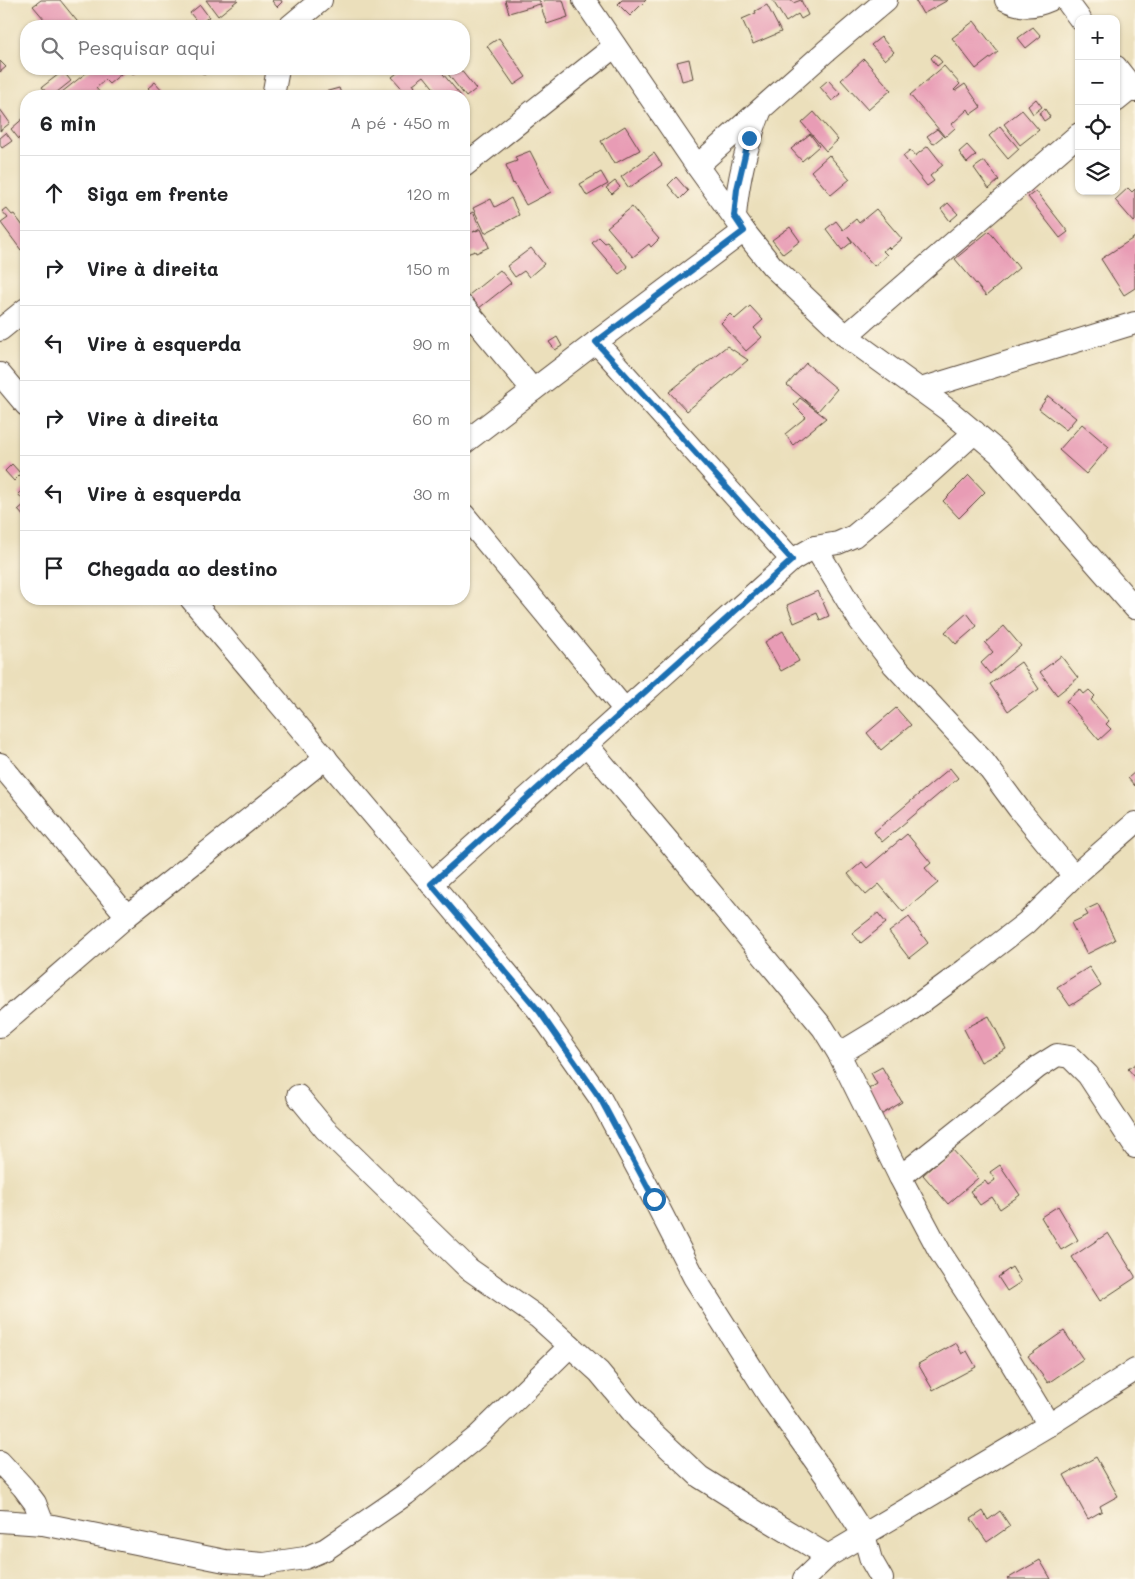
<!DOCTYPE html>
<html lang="pt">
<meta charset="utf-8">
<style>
:root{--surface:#fff;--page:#f6f6f6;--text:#202124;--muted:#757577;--line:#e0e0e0}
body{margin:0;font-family:Mali,sans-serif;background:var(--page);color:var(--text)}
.controls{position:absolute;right:15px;top:15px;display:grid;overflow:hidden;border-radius:10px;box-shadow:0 1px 4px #0004}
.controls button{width:45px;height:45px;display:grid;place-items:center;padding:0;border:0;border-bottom:1px solid var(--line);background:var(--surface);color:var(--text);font:25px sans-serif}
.stop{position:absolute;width:15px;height:15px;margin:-11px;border:4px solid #1f6fb2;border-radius:50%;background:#fff}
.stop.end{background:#1f6fb2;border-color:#fff;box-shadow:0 1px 5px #0008}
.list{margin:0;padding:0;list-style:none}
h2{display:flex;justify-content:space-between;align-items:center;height:65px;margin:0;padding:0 20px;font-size:21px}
h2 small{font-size:16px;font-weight:400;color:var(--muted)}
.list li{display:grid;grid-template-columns:32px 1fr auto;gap:15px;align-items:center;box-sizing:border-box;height:75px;padding:0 20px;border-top:1px solid var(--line)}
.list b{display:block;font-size:19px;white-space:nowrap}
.list em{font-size:16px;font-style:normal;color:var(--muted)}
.icon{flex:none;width:28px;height:28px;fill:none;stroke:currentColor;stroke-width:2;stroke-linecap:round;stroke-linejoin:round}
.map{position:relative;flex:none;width:1135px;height:1579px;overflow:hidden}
.search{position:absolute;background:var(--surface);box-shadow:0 1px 4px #0004;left:20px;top:20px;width:450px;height:55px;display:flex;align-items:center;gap:12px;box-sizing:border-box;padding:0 18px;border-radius:20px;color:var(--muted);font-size:19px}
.panel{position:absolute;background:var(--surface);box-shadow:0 1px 4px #0004;left:20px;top:90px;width:450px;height:515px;border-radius:20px}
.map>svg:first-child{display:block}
.building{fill:#e89cb5}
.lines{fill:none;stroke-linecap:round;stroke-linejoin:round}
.street-casing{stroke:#554536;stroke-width:24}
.street{stroke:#fff;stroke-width:22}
.route{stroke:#1f6fb2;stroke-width:6}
</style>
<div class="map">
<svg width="1135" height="1579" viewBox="0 0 1135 1579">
<rect width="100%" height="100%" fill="#fcf5e5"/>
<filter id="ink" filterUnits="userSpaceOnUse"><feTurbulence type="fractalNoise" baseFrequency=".02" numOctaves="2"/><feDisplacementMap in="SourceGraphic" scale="10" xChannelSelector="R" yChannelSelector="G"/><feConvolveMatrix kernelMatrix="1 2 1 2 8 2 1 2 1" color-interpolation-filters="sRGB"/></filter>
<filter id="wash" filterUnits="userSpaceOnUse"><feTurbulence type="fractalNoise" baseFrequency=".0096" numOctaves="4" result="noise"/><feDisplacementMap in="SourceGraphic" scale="20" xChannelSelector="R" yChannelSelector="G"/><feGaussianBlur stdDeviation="1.12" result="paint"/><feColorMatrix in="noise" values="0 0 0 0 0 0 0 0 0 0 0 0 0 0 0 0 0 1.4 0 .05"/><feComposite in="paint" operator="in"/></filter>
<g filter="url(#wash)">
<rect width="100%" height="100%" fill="#ebdfbb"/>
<g id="blocks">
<g class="building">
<path d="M41 0H60L81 26H50L33 6Z"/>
<path d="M206 0H238L218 16Z"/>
<path d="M273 0H281L282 2 277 7 272 1Z"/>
<path d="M505 0H539L540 2 546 0H563L568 17 547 24 540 4 509 13Z"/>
<path d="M622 0H646L630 16 618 4Z"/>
<path d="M775 0H791L793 3 801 0 808 15 801 19 798 14 786 22 773 1Z"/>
<path d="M915 0H948L923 14Z"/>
<path d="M200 5 209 17 199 24 190 13Z"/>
<path d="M767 5 781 32 753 44 742 19 756 13 755 11Z"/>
<path d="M974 21 998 52 976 69 952 38Z"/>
<path d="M1033 27 1041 36 1026 48 1018 38Z"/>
<path d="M881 37 894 52 885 60 871 45Z"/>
<path d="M499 38 526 77 514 85 487 46Z"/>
<path d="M935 54 942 62 937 66 931 58Z"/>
<path d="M689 59 693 78 682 81 677 62Z"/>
<path d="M864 59 891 90 868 110 841 80Z"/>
<path d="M0 61 6 67 0 72Z"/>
<path d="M944 66 960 84 954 90 955 91 965 84 981 107 971 114 968 109 952 124 955 128 945 137 910 95Z"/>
<path d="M91 69H127L109 84 105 80 96 88 101 94 99 96H57Z"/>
<path d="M128 69H139L133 74Z"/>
<path d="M199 69H211L204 75Z"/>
<path d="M408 69H439L461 96H440L424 76 413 84 415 87 407 94 392 77 401 70 403 72Z"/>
<path d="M444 69H460L476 89 466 97Z"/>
<path d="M63 71 71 81 52 96H49L42 87Z"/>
<path d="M828 80 841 94 832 101 820 87Z"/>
<path d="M155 82 164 92 158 96H155L148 88Z"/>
<path d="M339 88 342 96H310Z"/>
<path d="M1036 99 1042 107 1033 114 1028 106Z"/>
<path d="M0 109 10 123 0 131Z"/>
<path d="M1045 109 1050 117 1044 121 1039 113Z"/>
<path d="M1022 110 1039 130 1020 145 1004 124Z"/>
<path d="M814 112 838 140 826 151 802 123Z"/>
<path d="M26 116V148L11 129Z"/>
<path d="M625 126 640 150 614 164 601 141Z"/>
<path d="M1000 126 1019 149 1008 159 989 136Z"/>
<path d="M937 129 943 136 933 144 927 136Z"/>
<path d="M6 133 12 141 2 148 0 145V138Z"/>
<path d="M810 134 819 146 802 161 791 149Z"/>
<path d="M967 145 976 155 967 163 959 152Z"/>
<path d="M928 146 943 165 930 176 934 181 927 186 903 156 910 150 915 156Z"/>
<path d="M530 151 551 192 526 205 514 183 513 184 506 165 517 161 515 157Z"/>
<path d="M654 153 662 165 629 188 621 177Z"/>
<path d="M829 155 850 179 831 195 811 171Z"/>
<path d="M984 161 999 180 989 189 974 168Z"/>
<path d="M601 172 608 184 587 196 580 184Z"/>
<path d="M676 177 688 191 680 199 668 185Z"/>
<path d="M615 181 620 187 612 194 606 188Z"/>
<path d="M1128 188 1132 192 1135 189V221L1134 222 1115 200Z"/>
<path d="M1036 191 1068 232 1060 238 1028 197Z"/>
<path d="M511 198 519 215 485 233 473 208 491 199 495 207Z"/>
<path d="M948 203 958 214 950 221 941 209Z"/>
<path d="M632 207 645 223 659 239 651 247 649 244 633 257 607 227Z"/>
<path d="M6 208 12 215 14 214 26 230V246L21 250 1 223 8 218 2 211Z"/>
<path d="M876 209 902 239 890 249 888 247 883 251 887 255 874 266 848 236 852 242 842 250 826 229 836 221 843 230 856 219 859 223Z"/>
<path d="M473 212 480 228 473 232 481 229 489 247 476 253 475 251 464 255V231L466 230 464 229V217Z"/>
<path d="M790 227 800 241 783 254 772 240Z"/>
<path d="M989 231 1019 268 986 296 955 259Z"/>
<path d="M599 237 605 243 607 242 628 267 619 274 592 243Z"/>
<path d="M1135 237V288L1124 295 1101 259Z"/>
<path d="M531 248 544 264 529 277 524 271 515 277 507 266Z"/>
<path d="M500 270 511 283 474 312 464 299Z"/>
<path d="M750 306 763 320 754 328 762 337 746 351 721 323 730 314 735 319Z"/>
<path d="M557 337 562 346 555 350 549 342Z"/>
<path d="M727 346 748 360 687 411 669 392Z"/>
<path d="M806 363 837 389 818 411 787 385Z"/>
<path d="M1048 396 1076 418 1066 430 1039 409Z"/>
<path d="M800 398 826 418 793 445 785 434 806 417 794 405Z"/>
<path d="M1082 424 1109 447 1086 474 1059 450Z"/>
<path d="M12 464 21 474 14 481 5 471Z"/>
<path d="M969 475 985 492 959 518 943 501Z"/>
<path d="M26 487V519L18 510 26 503 18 494Z"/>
<path d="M818 591 829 616 820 620 817 613 794 623 787 605Z"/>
<path d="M967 613 977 626 956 644 945 632Z"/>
<path d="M1004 626 1021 646 990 674 981 663 993 652 985 643Z"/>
<path d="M783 631 799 661 781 671 765 642Z"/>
<path d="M1061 656 1078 678 1057 695 1040 672Z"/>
<path d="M1021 662 1039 689 1008 711 990 684Z"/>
<path d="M1080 689 1084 694 1089 690 1095 696 1091 700 1109 721 1106 724 1111 729 1099 740 1066 701Z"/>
<path d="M896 708 911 725 881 750 867 733Z"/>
<path d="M950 768 958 778 882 842 874 832Z"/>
<path d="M1135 772V786L1128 778Z"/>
<path d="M907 834 931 863 925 868 938 883 903 912 879 884 866 895 848 874 862 862 867 868Z"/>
<path d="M1098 904 1115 940 1087 954 1071 923 1088 915 1085 910Z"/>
<path d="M878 913 886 923 861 943 852 933Z"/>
<path d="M909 917 928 943 909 958 889 932Z"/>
<path d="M1089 967 1101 986 1070 1006 1057 987Z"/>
<path d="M989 1016 1006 1049 981 1062 964 1029Z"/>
<path d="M1135 1064V1077L1128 1069Z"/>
<path d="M882 1067 902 1102 879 1116 865 1091 877 1084 871 1073Z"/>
<path d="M952 1149 978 1178 948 1204 923 1175Z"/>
<path d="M1000 1165 1020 1195 1000 1209 992 1197 980 1205 970 1191 985 1181 988 1185 995 1180 990 1172Z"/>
<path d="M1058 1206 1078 1240 1061 1250 1041 1217Z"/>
<path d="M1108 1233 1135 1276V1278L1100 1301 1072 1257Z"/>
<path d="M1012 1267 1021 1282 1007 1291 998 1277Z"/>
<path d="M1064 1331 1083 1359 1048 1383 1028 1356Z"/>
<path d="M956 1343 962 1354 967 1351 976 1367 933 1390 918 1364Z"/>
<path d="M1096 1457 1118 1496 1100 1506 1102 1511 1088 1519 1064 1475Z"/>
<path d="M983 1511 988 1520 1000 1511 1010 1526 987 1542 971 1519Z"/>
<path d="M1040 1560 1051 1579H1007Z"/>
</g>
</g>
</g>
<g filter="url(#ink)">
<use href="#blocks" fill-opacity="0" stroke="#554536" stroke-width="1"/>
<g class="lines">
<defs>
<g id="street">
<path d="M584 0 697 166 744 231 772 266 846 336 948 410 999 453 1135 608"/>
<path d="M1006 0C1022 8 1034 7 1050 0"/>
<path d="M1066 0 1080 19"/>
<path d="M290 26 321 0"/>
<path d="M1116 67 1135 91"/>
<path d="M273 96 278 69"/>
<path d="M1116 101 1132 88"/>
<path d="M464 166 615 46"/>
<path d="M697 166 826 51 886 0"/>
<path d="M735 216C738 180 746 146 760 112"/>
<path d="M464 307 533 390"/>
<path d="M0 330 26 309"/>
<path d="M846 336 1079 134"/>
<path d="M596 342 792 560"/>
<path d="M0 374 26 405"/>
<path d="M921 389 1135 323"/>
<path d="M464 443 596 342 744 231"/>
<path d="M464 515 625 710"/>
<path d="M815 547 860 621 893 664 984 762 1019 809 1074 876"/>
<path d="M191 599 539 1011 600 1098 654 1199 694 1277 770 1397 826 1476 864 1535 871 1560 882 1579"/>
<path d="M586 744 669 842 823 1028 839 1054 900 1177 940 1252 995 1336 1049 1425"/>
<path d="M0 764 127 916"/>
<path d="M431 884 792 560 815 547 838 543 854 536 924 478 975 432"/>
<path d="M0 1026 127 916 326 758"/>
<path d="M839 1054 905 1014 965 970 1026 923 1074 876 1135 823"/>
<path d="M298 1096 325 1129 469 1269 539 1318 599 1372 639 1420 700 1477 765 1518 828 1556"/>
<path d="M900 1177 1038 1067 1057 1055 1070 1057 1088 1075 1135 1147"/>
<path d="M0 1462 23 1487 35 1503 43 1524"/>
<path d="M0 1521 43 1524 225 1561 264 1564 305 1558 326 1549 406 1494 478 1436 570 1346"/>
<path d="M804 1579 828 1556 1049 1425 1135 1370"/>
</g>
</defs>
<use href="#street" class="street-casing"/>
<use href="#street" class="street"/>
</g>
</g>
<g class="lines" filter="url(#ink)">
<path class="route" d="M654 1199 600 1098 539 1011 431 884 792 560 596 342 744 231 734 216 737 189 749 138"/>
</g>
</svg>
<div class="controls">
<button>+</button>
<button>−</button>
<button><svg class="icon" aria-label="locate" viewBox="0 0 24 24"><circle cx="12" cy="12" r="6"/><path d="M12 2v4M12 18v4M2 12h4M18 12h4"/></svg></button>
<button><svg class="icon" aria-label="layers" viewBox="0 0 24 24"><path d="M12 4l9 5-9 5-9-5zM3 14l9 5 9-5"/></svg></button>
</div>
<div class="stop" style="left:654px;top:1199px"></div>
<div class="stop end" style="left:749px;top:138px"></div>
<div class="search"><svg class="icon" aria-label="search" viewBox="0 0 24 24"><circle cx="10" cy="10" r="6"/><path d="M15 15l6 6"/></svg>Pesquisar aqui</div>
<section class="panel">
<h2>6 min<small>A pé · 450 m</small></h2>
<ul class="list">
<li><svg class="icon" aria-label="ahead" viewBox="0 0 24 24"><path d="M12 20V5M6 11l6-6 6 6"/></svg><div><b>Siga em frente</b></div><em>120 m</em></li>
<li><svg class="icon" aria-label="right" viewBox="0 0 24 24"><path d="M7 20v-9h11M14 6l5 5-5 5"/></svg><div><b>Vire à direita</b></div><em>150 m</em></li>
<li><svg class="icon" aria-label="left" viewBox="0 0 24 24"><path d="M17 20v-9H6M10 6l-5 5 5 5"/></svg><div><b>Vire à esquerda</b></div><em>90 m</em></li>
<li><svg class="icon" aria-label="right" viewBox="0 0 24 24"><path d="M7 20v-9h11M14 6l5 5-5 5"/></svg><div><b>Vire à direita</b></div><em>60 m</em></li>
<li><svg class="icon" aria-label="left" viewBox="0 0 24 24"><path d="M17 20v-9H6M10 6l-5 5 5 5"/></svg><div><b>Vire à esquerda</b></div><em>30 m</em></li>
<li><svg class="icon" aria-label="arrive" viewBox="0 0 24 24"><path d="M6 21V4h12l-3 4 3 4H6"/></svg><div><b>Chegada ao destino</b></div></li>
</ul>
</section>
</div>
